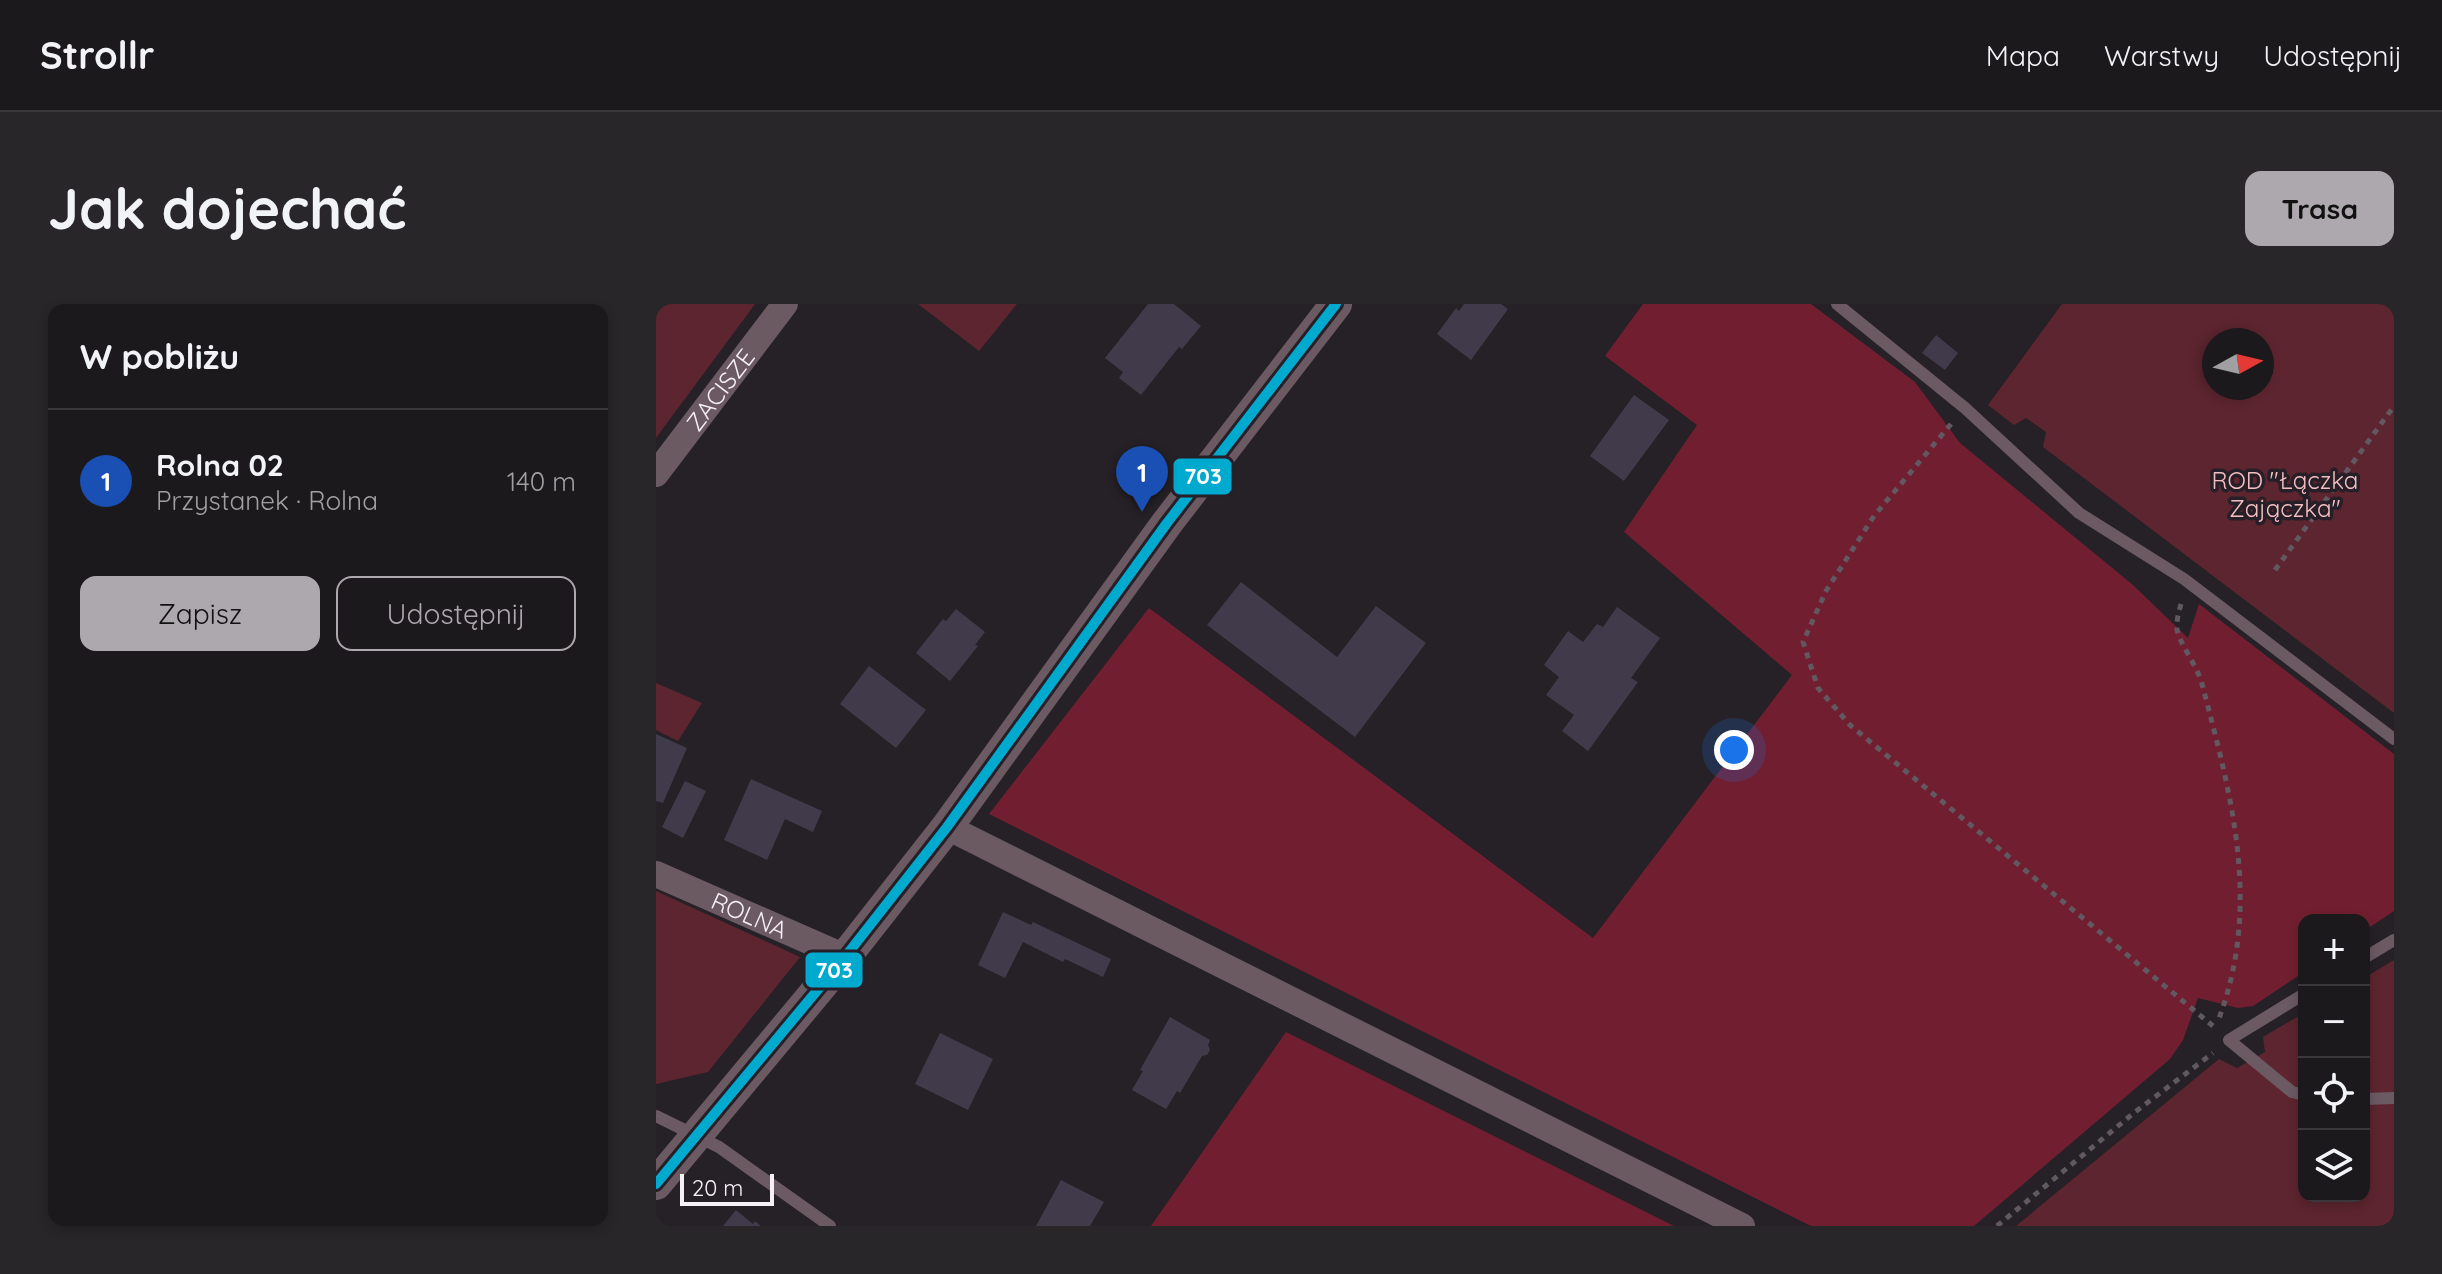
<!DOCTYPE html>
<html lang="pl">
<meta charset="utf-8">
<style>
:root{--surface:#1c191c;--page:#292629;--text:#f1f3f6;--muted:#a0a0a3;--line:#3a383b;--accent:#ada8ad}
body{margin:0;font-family:Quicksand,sans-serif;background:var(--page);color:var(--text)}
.controls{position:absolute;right:24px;bottom:24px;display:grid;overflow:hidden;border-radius:16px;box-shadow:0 4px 12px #0003}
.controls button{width:72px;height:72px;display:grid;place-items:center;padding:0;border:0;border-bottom:2px solid var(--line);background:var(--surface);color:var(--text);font:40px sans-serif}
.compass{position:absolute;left:1546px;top:24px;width:72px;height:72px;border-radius:50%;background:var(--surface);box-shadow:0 4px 12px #0003;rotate:82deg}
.scale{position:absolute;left:24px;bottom:20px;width:94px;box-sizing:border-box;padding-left:8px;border:4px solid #f5f0f6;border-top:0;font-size:22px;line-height:28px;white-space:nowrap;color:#f5f0f6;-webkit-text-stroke:6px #271f28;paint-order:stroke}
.you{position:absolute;left:1078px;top:446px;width:28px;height:28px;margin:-20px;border:6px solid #fff;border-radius:50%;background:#1a73e8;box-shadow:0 0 0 12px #1a73e833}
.badge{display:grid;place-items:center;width:52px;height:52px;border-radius:50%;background:var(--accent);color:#fff;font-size:26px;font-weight:700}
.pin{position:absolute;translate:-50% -66px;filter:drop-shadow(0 2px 4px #0008)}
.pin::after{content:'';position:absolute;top:42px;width:28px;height:24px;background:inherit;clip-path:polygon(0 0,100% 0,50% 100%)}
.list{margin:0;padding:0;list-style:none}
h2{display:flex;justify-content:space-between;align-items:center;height:104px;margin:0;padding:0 32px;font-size:34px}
h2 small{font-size:26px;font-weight:400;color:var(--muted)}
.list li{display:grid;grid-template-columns:52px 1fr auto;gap:24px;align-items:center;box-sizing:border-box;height:144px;padding:0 32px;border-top:2px solid var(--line)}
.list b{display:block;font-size:30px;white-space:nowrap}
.list p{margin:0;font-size:26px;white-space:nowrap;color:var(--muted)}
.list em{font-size:26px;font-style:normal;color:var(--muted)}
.actions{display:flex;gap:16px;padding:24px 32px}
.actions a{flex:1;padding:18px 0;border:2px solid var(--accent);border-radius:16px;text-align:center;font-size:28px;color:var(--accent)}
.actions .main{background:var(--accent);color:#111}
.icon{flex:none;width:44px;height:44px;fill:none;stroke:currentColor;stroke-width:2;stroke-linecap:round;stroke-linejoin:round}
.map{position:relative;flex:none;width:1738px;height:922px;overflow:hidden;border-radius:16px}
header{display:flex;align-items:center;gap:48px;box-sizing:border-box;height:112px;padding:0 40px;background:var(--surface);border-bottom:2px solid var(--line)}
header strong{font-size:38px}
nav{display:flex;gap:44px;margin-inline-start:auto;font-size:28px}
.intro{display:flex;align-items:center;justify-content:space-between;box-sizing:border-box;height:192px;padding:0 48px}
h1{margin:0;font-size:56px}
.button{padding:20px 36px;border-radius:16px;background:var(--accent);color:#111;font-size:28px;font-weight:700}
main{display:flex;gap:48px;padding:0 48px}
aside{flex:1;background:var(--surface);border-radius:16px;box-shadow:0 4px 12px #0003}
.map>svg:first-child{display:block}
.green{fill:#5d252f;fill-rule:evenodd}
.forest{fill:#711f30}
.building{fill:#413a4b}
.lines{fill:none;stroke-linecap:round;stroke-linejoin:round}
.path{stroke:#62585f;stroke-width:5;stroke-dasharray:6 6;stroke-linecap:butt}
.service{stroke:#6c5a63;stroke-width:12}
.minor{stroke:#6c5a63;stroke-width:26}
.tertiary{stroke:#6c5a63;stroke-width:32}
.bus-1-casing{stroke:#271f28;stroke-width:16}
.bus-1{stroke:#00a9ce;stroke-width:10}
.labels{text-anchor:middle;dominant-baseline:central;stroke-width:7;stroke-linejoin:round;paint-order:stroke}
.street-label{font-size:24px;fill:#f5f0f6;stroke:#271f28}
.park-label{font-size:24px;fill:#f4bec1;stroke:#271f28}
.line-badge{stroke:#271f28;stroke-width:3}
.badge-label{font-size:22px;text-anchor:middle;font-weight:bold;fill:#fff}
</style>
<header>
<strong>Strollr</strong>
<nav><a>Mapa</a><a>Warstwy</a><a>Udostępnij</a></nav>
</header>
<div class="intro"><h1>Jak dojechać</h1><a class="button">Trasa</a></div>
<main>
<aside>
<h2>W pobliżu<small></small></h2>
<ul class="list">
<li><span class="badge" style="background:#1a4fb4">1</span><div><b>Rolna 02</b><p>Przystanek · Rolna</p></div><em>140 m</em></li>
</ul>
<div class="actions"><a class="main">Zapisz</a><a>Udostępnij</a></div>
</aside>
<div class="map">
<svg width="1738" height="922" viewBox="0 0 1738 922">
<rect width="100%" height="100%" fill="#262126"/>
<g class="green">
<path d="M0 0H99L0 134Z"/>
<path d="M262 0H361L323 47Z"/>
<path d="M1406 0H1738V409L1387 143 1390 128 1370 114 1358 121 1332 101ZM1558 36H1606V84H1558Z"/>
<path d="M0 379 46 399 22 437 0 426Z"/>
<path d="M0 587 144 653 52 768 0 780Z"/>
<path d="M1738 656V922H1360L1563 755 1581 764 1609 748 1607 733 1648 709V892H1708V674Z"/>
</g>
<g class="forest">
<path d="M987 0H1155L1259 78 1304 139 1477 281 1532 334 1543 300 1738 450V607L1708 627V616H1648V668L1597 702 1582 704 1542 694 1527 736 1514 755 1318 922H1155L333 510 493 304 937 634 1136 371 968 228 1041 121 949 52Z"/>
<path d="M630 728 1018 922H495Z"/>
</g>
<g class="building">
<path d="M492 0H518L545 22 526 45 523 43 485 91 463 74 467 68 449 54Z"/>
<path d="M808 0H845L852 5 815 56 781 30 800 4 803 7Z"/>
<path d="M1280 31 1302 49 1289 66 1266 49Z"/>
<path d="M978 91 1013 116 968 177 934 152Z"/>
<path d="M585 278 681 353 720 302 770 339 699 433 551 321Z"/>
<path d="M961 303 1004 334 975 374 982 378 932 447 906 427 918 411 890 391 903 373 888 361 912 327 927 338 941 320 947 323Z"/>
<path d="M300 305 329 328 319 341 322 342 294 377 260 349 287 315 290 317Z"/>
<path d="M213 362 270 406 240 444 184 400Z"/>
<path d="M0 430 31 444 7 499 0 497Z"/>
<path d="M95 475 166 507 157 528 129 515 111 556 68 536Z"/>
<path d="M29 477 50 487 27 534 6 523Z"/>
<path d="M347 608 375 621 377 618 455 655 447 673 409 655 407 658 367 638 349 674 322 661Z"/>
<path d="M514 713 554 736 552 741 554 746 551 751 546 752 524 789 521 787 510 805 476 786 487 767 484 766Z"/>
<path d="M284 729 337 755 312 806 259 780Z"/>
<path d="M405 876 448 898 434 922H380Z"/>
<path d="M80 906 97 920 99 917 105 922H67Z"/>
</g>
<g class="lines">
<g class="path">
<path d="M1295 120 1218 212 1170 287 1147 338 1162 384 1194 421 1557 722"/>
<path d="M1619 266 1738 102"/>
<path d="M1525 300C1523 307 1520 318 1521 325 1523 339 1542 363 1546 380 1576 494 1606 602 1562 717"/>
<path d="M1341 922 1479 808 1557 749"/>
</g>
<g class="service">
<path d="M1181 0 1309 104 1423 209 1528 275 1738 435"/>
<path d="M1708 654 1738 636"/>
<path d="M1648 690 1573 736 1636 788 1648 791"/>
<path d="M1708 795 1738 794"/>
<path d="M0 812 63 843 174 922"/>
</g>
<g class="minor">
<path id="s1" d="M0 170 129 0"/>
<path d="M291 523 1086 922"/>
<path id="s2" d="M0 570 189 653"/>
</g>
<path class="tertiary" d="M0 880 189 653 291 523 511 219 680 0"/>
<defs>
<path id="bus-1" d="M0 880 189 653 291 523 511 219 680 0"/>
</defs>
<use href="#bus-1" class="bus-1-casing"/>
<use href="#bus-1" class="bus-1"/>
</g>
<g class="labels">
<g class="street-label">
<text stroke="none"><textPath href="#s1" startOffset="106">ZACISZE</textPath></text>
<text stroke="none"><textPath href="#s2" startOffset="102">ROLNA</textPath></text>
</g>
<g class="park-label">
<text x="1629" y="176">ROD "Łączka<tspan x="1629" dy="28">Zajączka"</tspan></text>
</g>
</g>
<g class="line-badge">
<rect x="516" y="153" width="61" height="39" rx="8" fill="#00a9ce"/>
<rect x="148" y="647" width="60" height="38" rx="8" fill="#00a9ce"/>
</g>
<g class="badge-label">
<text x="547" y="180">703</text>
<text x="178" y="674">703</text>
</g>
</svg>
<div class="controls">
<button>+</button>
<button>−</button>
<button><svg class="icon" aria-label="locate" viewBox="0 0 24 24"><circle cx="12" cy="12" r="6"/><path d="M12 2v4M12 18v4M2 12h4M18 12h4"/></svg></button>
<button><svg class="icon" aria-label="layers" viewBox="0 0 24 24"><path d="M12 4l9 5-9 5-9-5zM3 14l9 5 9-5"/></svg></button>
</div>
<svg class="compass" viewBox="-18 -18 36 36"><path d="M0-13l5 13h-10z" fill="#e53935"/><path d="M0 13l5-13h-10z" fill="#a0a0a3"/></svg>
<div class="scale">20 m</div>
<div class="you"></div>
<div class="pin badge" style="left:486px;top:208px;background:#1a4fb4">1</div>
</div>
</main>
